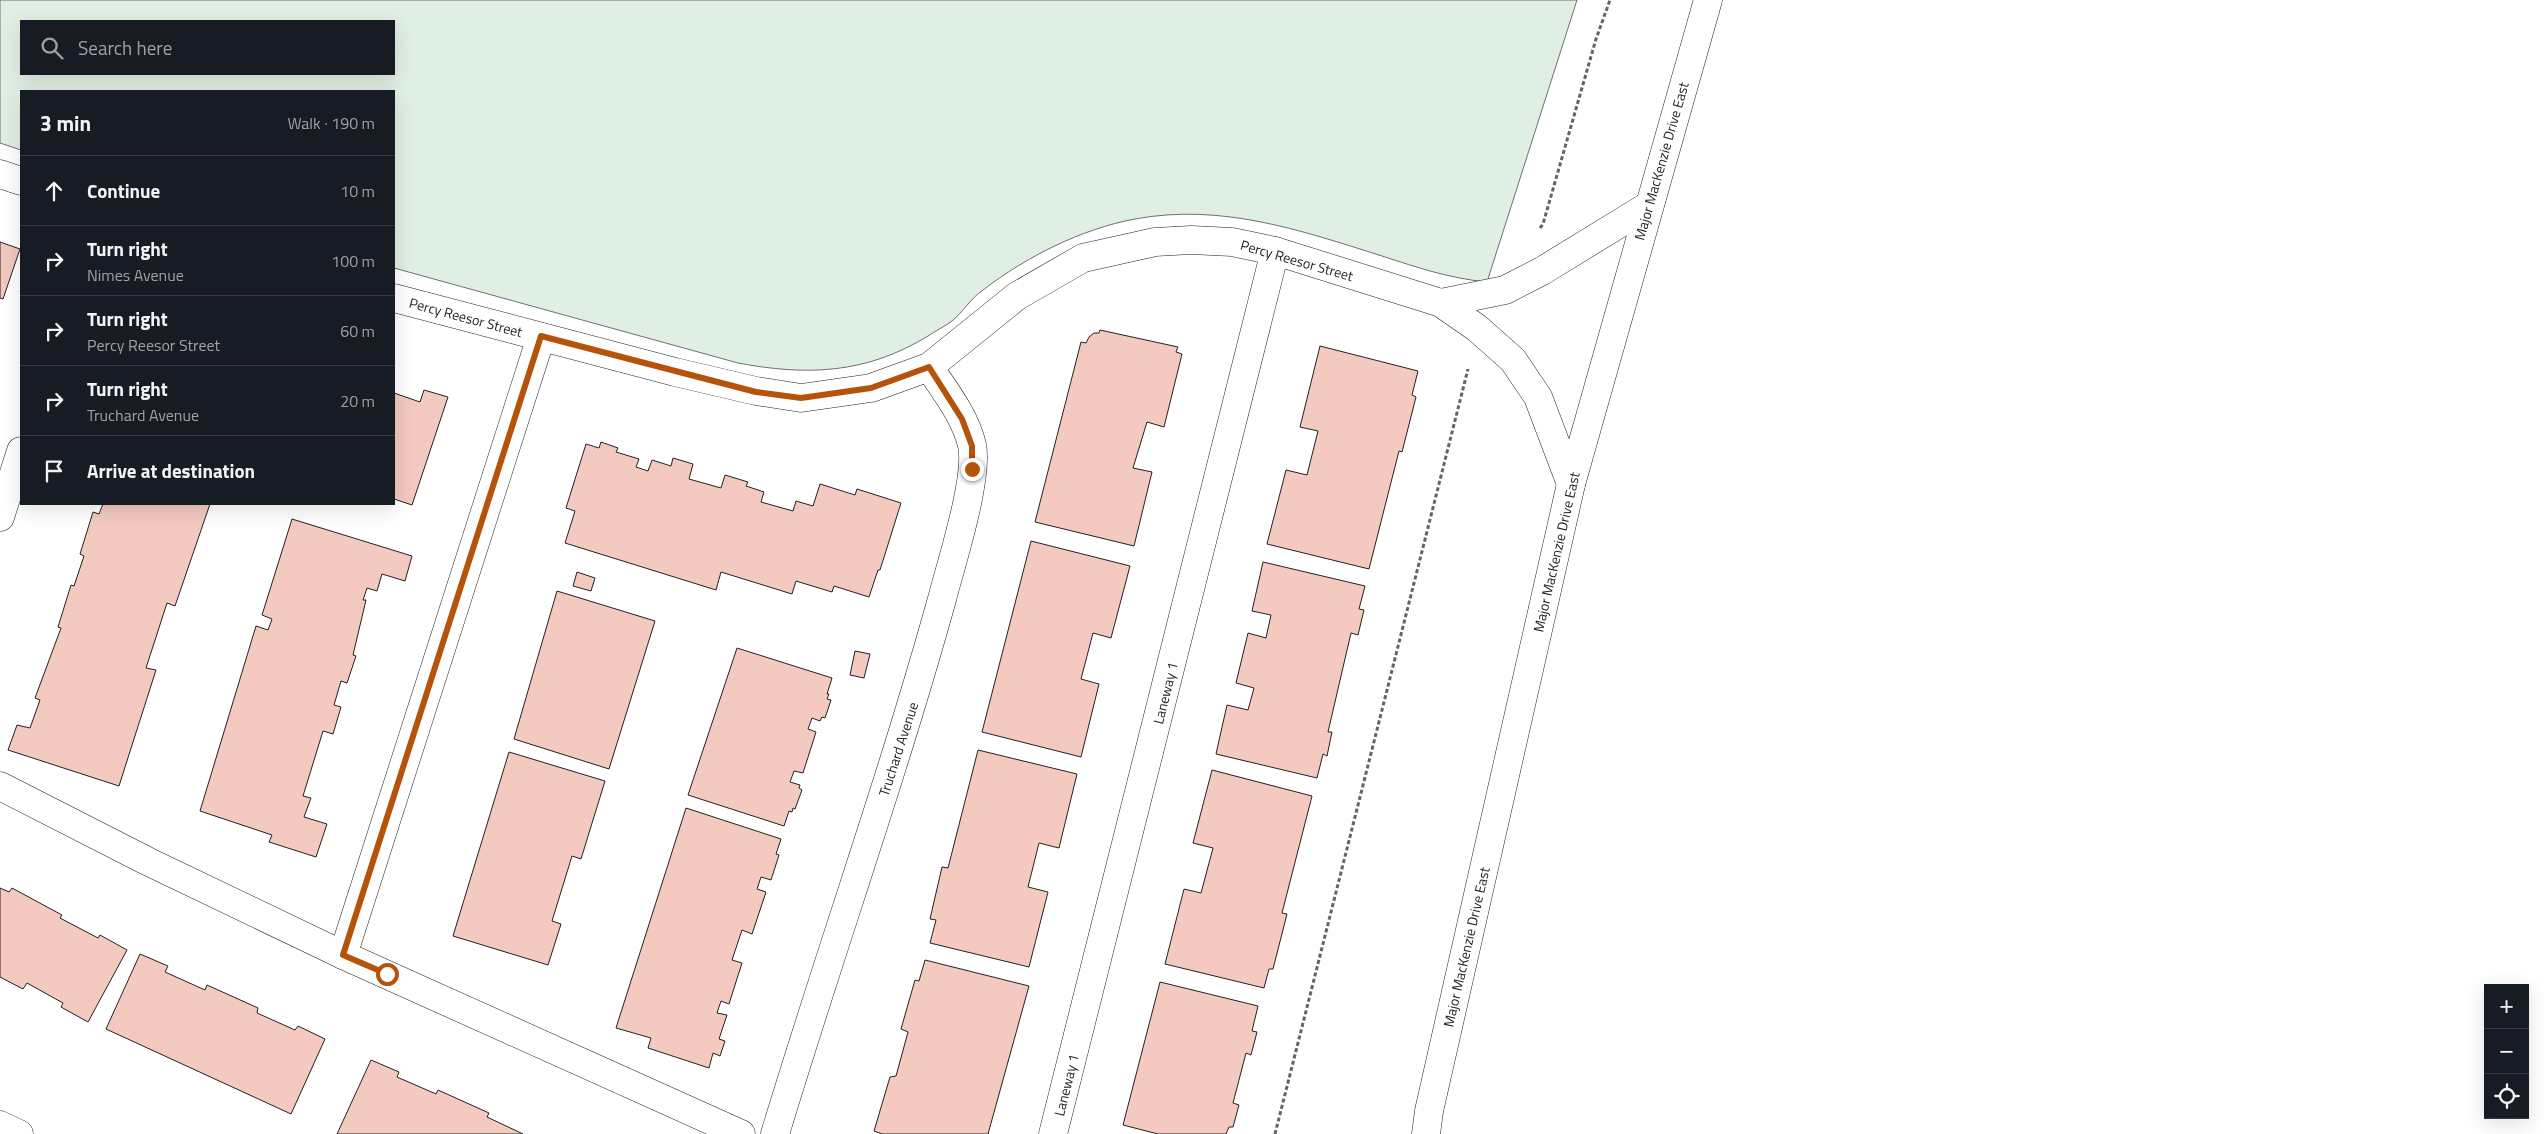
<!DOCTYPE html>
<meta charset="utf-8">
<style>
:root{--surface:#171b24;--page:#20242c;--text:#f1f3f6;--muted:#9ea1a6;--line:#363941}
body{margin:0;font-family:"Titillium Web",sans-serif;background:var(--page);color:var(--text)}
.controls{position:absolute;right:15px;bottom:15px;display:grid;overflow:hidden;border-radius:0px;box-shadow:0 5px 20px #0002}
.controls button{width:45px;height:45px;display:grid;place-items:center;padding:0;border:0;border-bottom:1px solid var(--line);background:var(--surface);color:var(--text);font:25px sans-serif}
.stop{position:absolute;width:15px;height:15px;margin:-11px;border:4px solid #b45309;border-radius:50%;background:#fff}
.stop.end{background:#b45309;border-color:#fff;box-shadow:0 1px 5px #0008}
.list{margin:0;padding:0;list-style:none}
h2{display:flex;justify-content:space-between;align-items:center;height:65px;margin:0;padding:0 20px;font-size:21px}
h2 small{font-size:16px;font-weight:400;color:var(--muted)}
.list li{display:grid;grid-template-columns:32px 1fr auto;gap:15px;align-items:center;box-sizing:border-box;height:70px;padding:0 20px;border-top:1px solid var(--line)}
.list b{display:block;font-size:19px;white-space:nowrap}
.list p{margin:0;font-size:16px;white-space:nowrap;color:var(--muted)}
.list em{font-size:16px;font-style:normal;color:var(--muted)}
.icon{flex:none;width:28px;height:28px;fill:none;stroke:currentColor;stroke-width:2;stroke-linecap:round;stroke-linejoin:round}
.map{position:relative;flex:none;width:2544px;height:1134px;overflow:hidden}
.search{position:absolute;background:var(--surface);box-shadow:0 5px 20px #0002;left:20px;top:20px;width:375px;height:55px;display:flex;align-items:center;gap:12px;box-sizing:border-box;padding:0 18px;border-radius:0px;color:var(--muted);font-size:19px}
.panel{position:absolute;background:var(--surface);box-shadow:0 5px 20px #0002;left:20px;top:90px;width:375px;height:415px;border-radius:0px}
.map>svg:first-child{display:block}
.green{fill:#e0efe3;stroke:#6f6f6f;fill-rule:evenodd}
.building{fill:#f3c9c0;stroke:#222}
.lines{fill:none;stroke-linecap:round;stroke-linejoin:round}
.street-casing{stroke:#222;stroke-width:29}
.secondary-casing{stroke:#222;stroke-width:29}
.primary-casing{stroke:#222;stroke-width:29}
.path{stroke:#646464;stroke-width:3;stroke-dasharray:4 2.5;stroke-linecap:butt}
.street{stroke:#fff;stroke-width:28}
.secondary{stroke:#fff;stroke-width:28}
.primary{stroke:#fff;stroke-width:28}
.route{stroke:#b45309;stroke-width:6}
.labels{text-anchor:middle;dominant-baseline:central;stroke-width:4;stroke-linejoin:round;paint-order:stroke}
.street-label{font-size:14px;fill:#222;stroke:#fff}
</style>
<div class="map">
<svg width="2544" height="1134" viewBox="0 0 2544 1134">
<rect width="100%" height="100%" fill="#fff"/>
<path class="green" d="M0 0H1577L1487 282C1448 278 1419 268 1382 256 1300 230 1221 203 1135 219 1081 229 1026 257 983 290 971 298 963 312 952 321 944 327 935 331 928 336 866 374 807 376 738 363L394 268V91H21V150L0 143ZM21 21H394V74H21Z"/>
<g class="building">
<path d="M0 242 20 249 3 299 0 298Z"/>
<path d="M1100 330 1178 347 1176 352 1182 354 1164 427 1147 422 1133 468 1152 472 1134 546 1035 522 1081 342 1086 343 1089 337 1094 333H1099Z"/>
<path d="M1320 346 1418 371 1412 395 1416 397 1402 452 1399 451 1369 569 1267 544 1286 470 1307 475 1318 431 1300 427Z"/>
<path d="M424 390 448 397 412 505 394 499V393L420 402Z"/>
<path d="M601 442 618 448 616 452 639 459 636 467 648 471 652 460 671 466 673 458 693 464 689 479 721 488 725 475 748 482 746 486 764 492 761 502 793 511 796 501 813 506 820 484 855 495 857 489 901 503 880 570H878L869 597 834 586 832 592 796 581 792 594 721 572 716 590 565 543 575 511 566 508 586 444 599 448Z"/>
<path d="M103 504H210L175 606 167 603 146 668 156 670 119 786 8 750 17 725 30 728 40 700 35 698 61 628 58 627 71 585 74 586 84 556 80 554 93 512 99 514Z"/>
<path d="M292 519 412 556 405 581 382 574 377 591 367 588 363 600H366L353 655 356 656 347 683 341 681 334 705 341 707 333 734 323 731 303 796 311 798 304 817 327 824 316 857 269 842 272 835 200 811 256 626 268 630 272 619 262 615Z"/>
<path d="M1031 541 1130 566 1111 638 1093 633 1081 679 1099 684 1081 757 982 732Z"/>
<path d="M1263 562 1365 586 1359 609 1364 610 1358 635 1351 633 1328 732H1332L1327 756 1323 754 1317 778 1216 754 1227 705 1248 710 1254 688 1236 683 1248 633 1266 638 1271 615 1252 611Z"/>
<path d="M577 572 595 578 591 591 573 586Z"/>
<path d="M557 591 655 621 609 769 514 739Z"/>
<path d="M737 648 832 678 827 694H829L827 699 831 700 825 718 822 717 820 721 812 718 808 729 816 732 803 773 794 771 790 782 800 785 799 788 802 790 795 809 793 808 792 812 789 811 784 826 688 795Z"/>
<path d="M855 651 870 654 864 678 850 675Z"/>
<path d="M978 750 1077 774 1059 848 1039 843 1028 887 1048 892 1029 967 930 943 936 920 930 919 942 867 948 868Z"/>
<path d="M509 752 605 781 581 859 572 856 552 921 561 924 548 965 453 936Z"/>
<path d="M1212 770 1312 796 1282 913 1287 914 1273 969H1269L1264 988 1165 964 1184 889 1201 893 1213 848 1193 843Z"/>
<path d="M686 808 781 839 776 854 779 855 771 880 761 877 757 889 766 892 752 934 742 930 732 960 742 963 729 1004 721 1001 717 1013 727 1015 719 1039 725 1041 720 1056 713 1053 709 1068 648 1048 651 1038 616 1028Z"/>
<path d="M0 888 9 892 12 888 62 915 60 918 98 938 100 935 127 950 88 1022 61 1007 63 1003 27 983 23 989 0 977Z"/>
<path d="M140 954 168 966 165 972 205 990 207 985 258 1008 257 1013 295 1030 298 1026 325 1039 291 1114 106 1029Z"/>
<path d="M925 960 1029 986 988 1134H882L874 1131 890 1077 896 1076 908 1032 901 1029 915 980 919 981Z"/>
<path d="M1160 982 1258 1006 1252 1031 1257 1032 1251 1055 1246 1053 1233 1103 1239 1105 1233 1127H1229L1226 1134H1158L1123 1125Z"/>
<path d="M371 1060 399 1072 397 1077 436 1094 438 1090 489 1113 487 1117 523 1134H337Z"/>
</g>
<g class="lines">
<defs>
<g id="street">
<path d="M0 174 21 181"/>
<path d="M394 298 675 372 756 391 801 398 871 388 929 367 1017 296 1083 258 1155 242 1191 240 1232 242 1275 251 1441 303 1477 328 1513 360 1538 397 1571 484"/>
<path d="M1441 303 1505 290 1542 271 1648 206"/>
<path d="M0 517 21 451"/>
<path d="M0 786 149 862 343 955 741 1134"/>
<path d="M343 955 541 337"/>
<path d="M775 1134C829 955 892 779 942 599 951 564 979 478 972 445 965 416 945 391 929 367"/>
<path d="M1053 1134 1275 251"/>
</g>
<path id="secondary" d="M0 1125 19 1134"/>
<path id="primary" d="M1426 1134 1429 1111 1571 484 1708 0"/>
</defs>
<use href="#street" class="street-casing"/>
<use href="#secondary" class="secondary-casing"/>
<use href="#primary" class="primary-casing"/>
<g class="path">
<path d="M1540 228 1543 224 1596 39 1610 0"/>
<path d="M1275 1134 1468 369"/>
</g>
<use href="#street" class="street"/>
<use href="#secondary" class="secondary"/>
<use href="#primary" class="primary"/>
</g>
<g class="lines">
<path class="route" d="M387 974 343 955 541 336 756 392 801 398 871 388 929 367 962 419 972 446V469"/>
</g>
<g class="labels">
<g class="street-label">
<text transform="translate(1661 161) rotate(-74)">Major MacKenzie Drive East</text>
<text transform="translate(1297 260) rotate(16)">Percy Reesor Street</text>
<text transform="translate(466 317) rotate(15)">Percy Reesor Street</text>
<text transform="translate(1556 552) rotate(-77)">Major MacKenzie Drive East</text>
<text transform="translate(1165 693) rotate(-76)">Laneway 1</text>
<text transform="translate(898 749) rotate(-72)">Truchard Avenue</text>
<text transform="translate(1466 947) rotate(-77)">Major MacKenzie Drive East</text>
<text transform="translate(1066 1085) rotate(-76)">Laneway 1</text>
</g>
</g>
</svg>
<div class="controls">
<button>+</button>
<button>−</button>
<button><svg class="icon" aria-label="locate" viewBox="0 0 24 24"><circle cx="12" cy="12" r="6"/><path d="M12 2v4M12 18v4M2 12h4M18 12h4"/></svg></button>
</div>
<div class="stop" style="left:387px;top:974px"></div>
<div class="stop end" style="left:972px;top:469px"></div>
<div class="search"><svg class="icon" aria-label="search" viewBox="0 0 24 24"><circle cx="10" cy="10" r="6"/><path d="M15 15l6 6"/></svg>Search here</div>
<section class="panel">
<h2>3 min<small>Walk · 190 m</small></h2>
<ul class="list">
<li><svg class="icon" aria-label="ahead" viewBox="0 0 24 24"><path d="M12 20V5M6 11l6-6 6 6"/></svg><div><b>Continue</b></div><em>10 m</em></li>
<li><svg class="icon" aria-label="right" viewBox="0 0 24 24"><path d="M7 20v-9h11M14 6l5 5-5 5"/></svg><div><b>Turn right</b><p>Nimes Avenue</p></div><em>100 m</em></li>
<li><svg class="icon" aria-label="right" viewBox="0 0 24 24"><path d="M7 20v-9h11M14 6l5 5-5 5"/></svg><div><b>Turn right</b><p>Percy Reesor Street</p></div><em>60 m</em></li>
<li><svg class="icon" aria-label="right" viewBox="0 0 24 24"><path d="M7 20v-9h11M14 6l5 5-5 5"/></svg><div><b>Turn right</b><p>Truchard Avenue</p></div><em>20 m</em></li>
<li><svg class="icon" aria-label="arrive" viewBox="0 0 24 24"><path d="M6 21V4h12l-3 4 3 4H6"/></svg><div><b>Arrive at destination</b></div></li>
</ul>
</section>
</div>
